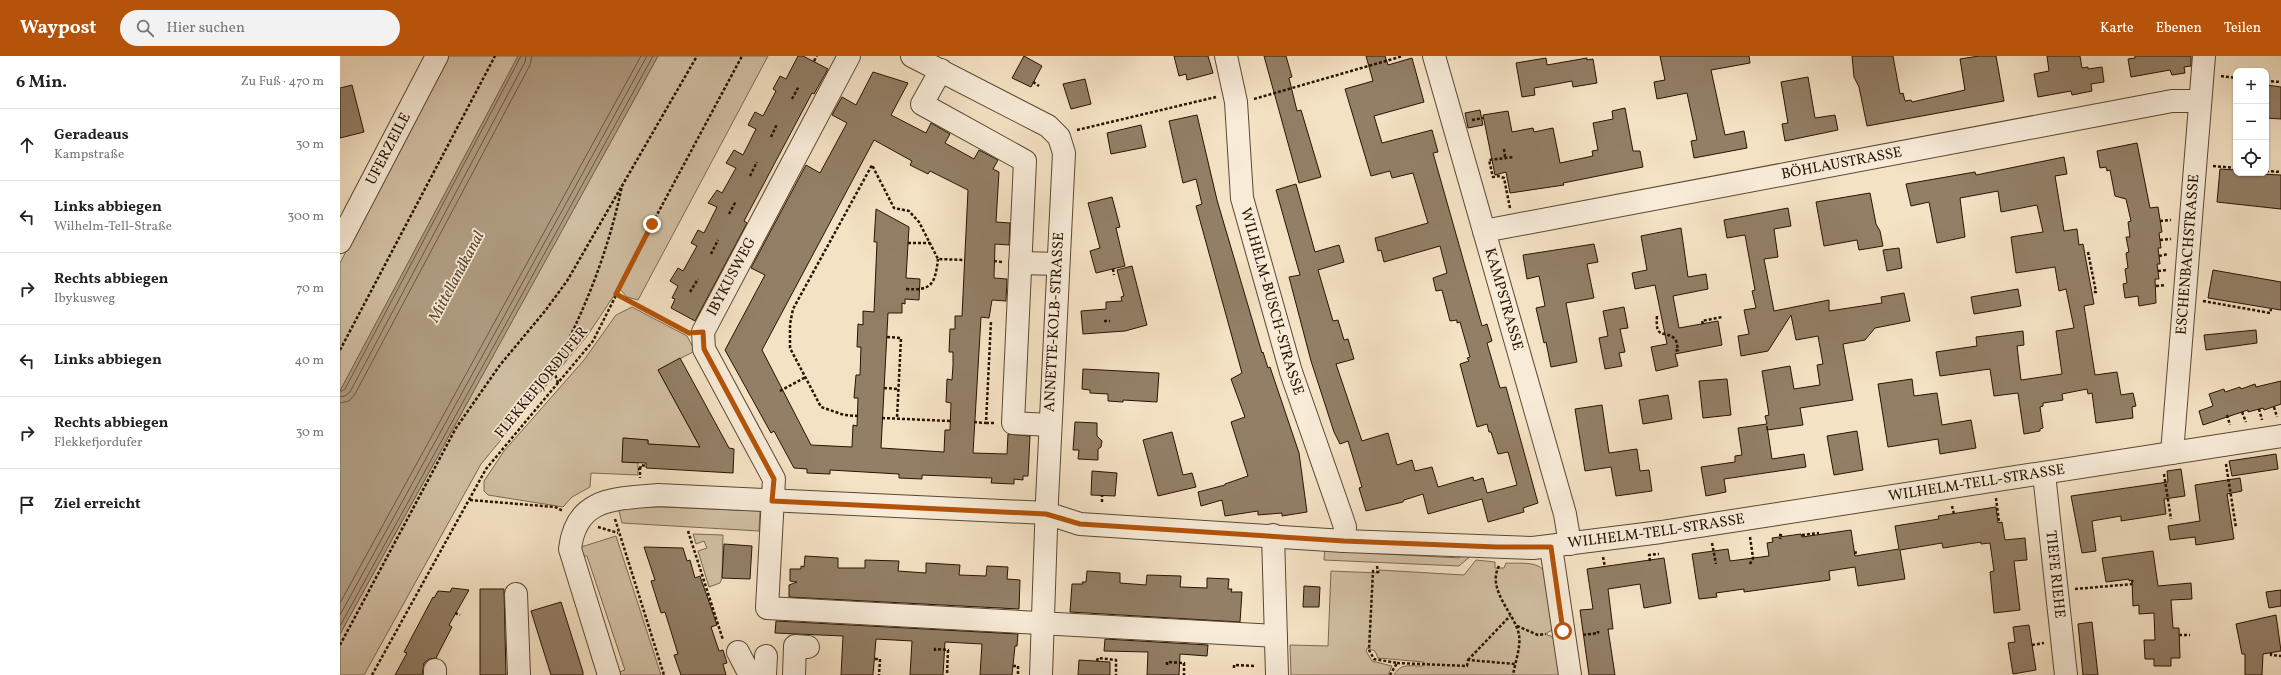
<!DOCTYPE html>
<html lang="de">
<meta charset="utf-8">
<style>
:root{--surface:#fff;--page:#f2f2f2;--text:#222;--muted:#767676;--line:#e0e0e0;--accent:#b45309}
body{margin:0;font-family:Vollkorn,serif;background:var(--page);color:var(--text)}
.controls{position:absolute;right:12px;top:12px;display:grid;overflow:hidden;border-radius:8px;box-shadow:0 1px 3px #0004}
.controls button{width:36px;height:36px;display:grid;place-items:center;padding:0;border:0;border-bottom:1px solid var(--line);background:var(--surface);color:var(--text);font:20px sans-serif}
.stop{position:absolute;width:12px;height:12px;margin:-9px;border:3px solid #b45309;border-radius:50%;background:#fff}
.stop.end{background:#b45309;border-color:#fff;box-shadow:0 1px 4px #0008}
.list{margin:0;padding:0;list-style:none}
h2{display:flex;justify-content:space-between;align-items:center;height:52px;margin:0;padding:0 16px;font-size:17px}
h2 small{font-size:13px;font-weight:400;color:var(--muted)}
.list li{display:grid;grid-template-columns:26px 1fr auto;gap:12px;align-items:center;box-sizing:border-box;height:72px;padding:0 16px;border-top:1px solid var(--line)}
.list b{display:block;font-size:15px;white-space:nowrap}
.list p{margin:0;font-size:13px;white-space:nowrap;color:var(--muted)}
.list em{font-size:13px;font-style:normal;color:var(--muted)}
.icon{flex:none;width:22px;height:22px;fill:none;stroke:currentColor;stroke-width:2;stroke-linecap:round;stroke-linejoin:round}
.map{position:relative;flex:none;width:1941px;height:619px;overflow:hidden}
header{display:flex;align-items:center;gap:24px;box-sizing:border-box;height:56px;padding:0 20px;background:var(--accent);color:#fff}
header strong{font-size:19px}
nav{display:flex;gap:22px;margin-inline-start:auto;font-size:14px}
.search{width:280px;height:36px;background:var(--page);display:flex;align-items:center;gap:10px;box-sizing:border-box;padding:0 14px;border-radius:22px;color:var(--muted);font-size:15px}
main{display:flex}
aside{flex:1;background:var(--surface)}
.map>svg:first-child{display:block}
.green{fill:#d1bfa3;stroke:#7c6952}
.water{fill:#af9c81;stroke:#79654d}
.lines{fill:none;stroke-linecap:round;stroke-linejoin:round}
.shore{stroke:#6c5840;stroke-width:1}
.building{fill:#927f66;stroke:#281300;fill-rule:evenodd}
.minor-casing{stroke:#5b4731;stroke-width:24}
.path{stroke:#281300;stroke-width:2.5;stroke-dasharray:3 2;stroke-linecap:butt}
.minor{stroke:#f8ecd9;stroke-width:22}
.route{stroke:#b45309;stroke-width:5}
.labels{text-anchor:middle;dominant-baseline:central;stroke-width:3.5;stroke-linejoin:round;paint-order:stroke}
.street-label{font-size:15px;fill:#281300;stroke:#f8ecd9}
.water-label{font-size:16px;font-style:italic;fill:#5e4a34;stroke:#f8ecd9}
</style>
<header>
<strong>Waypost</strong>
<div class="search"><svg class="icon" aria-label="search" viewBox="0 0 24 24"><circle cx="10" cy="10" r="6"/><path d="M15 15l6 6"/></svg>Hier suchen</div>
<nav><a>Karte</a><a>Ebenen</a><a>Teilen</a></nav>
</header>
<main>
<aside>
<h2>6 Min.<small>Zu Fuß · 470 m</small></h2>
<ul class="list">
<li><svg class="icon" aria-label="ahead" viewBox="0 0 24 24"><path d="M12 20V5M6 11l6-6 6 6"/></svg><div><b>Geradeaus</b><p>Kampstraße</p></div><em>30 m</em></li>
<li><svg class="icon" aria-label="left" viewBox="0 0 24 24"><path d="M17 20v-9H6M10 6l-5 5 5 5"/></svg><div><b>Links abbiegen</b><p>Wilhelm-Tell-Straße</p></div><em>300 m</em></li>
<li><svg class="icon" aria-label="right" viewBox="0 0 24 24"><path d="M7 20v-9h11M14 6l5 5-5 5"/></svg><div><b>Rechts abbiegen</b><p>Ibykusweg</p></div><em>70 m</em></li>
<li><svg class="icon" aria-label="left" viewBox="0 0 24 24"><path d="M17 20v-9H6M10 6l-5 5 5 5"/></svg><div><b>Links abbiegen</b></div><em>40 m</em></li>
<li><svg class="icon" aria-label="right" viewBox="0 0 24 24"><path d="M7 20v-9h11M14 6l5 5-5 5"/></svg><div><b>Rechts abbiegen</b><p>Flekkefjordufer</p></div><em>30 m</em></li>
<li><svg class="icon" aria-label="arrive" viewBox="0 0 24 24"><path d="M6 21V4h12l-3 4 3 4H6"/></svg><div><b>Ziel erreicht</b></div></li>
</ul>
</aside>
<div class="map">
<svg width="1941" height="619" viewBox="0 0 1941 619">
<rect width="100%" height="100%" fill="#f4e2c4"/>
<filter id="stains"><feTurbulence type="fractalNoise" baseFrequency=".005" numOctaves="4"/><feColorMatrix values="0 0 0 0 .2 0 0 0 0 .09 0 0 0 0 .02 0 0 0 .5 -.17"/></filter>
<radialGradient id="worn" r=".72"><stop offset=".6" stop-color="#630" stop-opacity="0"/><stop offset="1" stop-color="#630" stop-opacity=".3"/></radialGradient>
<g class="green">
<path d="M108 0H178L0 335V207Z"/>
<path d="M318 0H428L298 244 287 241 279 232 247 280 141 408 24 619H0V578Z"/>
<path d="M292 251 347 280 355 295 318 314 360 391 308 388V384L284 382 282 406 298 407V419L251 417 250 431 232 441 223 451 148 439 144 435V425L164 395 244 304 276 259Z"/>
<path d="M278 451H323L420 455 419 475 282 467Z"/>
<path d="M353 478 383 479 382 522 380 527 369 531 358 495 367 492 364 485 356 488Z"/>
<path d="M276 480 321 619H278L277 617 285 614 247 500H244L241 491Z"/>
<path d="M985 490 1008 496 1119 502 1124 498H1133L1119 510 984 504Z"/>
<path d="M1136 504 1155 506V512H1164L1166 507C1179 508 1198 504 1206 517L1212 574 1207 577V579L1211 580 1215 586 1220 619H1054C1060 607 1071 610 1083 610L1084 606 1038 602 1035 595 1027 592 1026 595 1032 605 1052 610 1048 619H951L950 589 988 590 991 515 1039 517V514L1124 519Z"/>
</g>
<path class="water" d="M178 0H318L0 578V335Z"/>
<g class="lines">
<g class="shore">
<path d="M0 336 5 333 181 0"/>
<path d="M0 341 5 340 10 336 185 6 186 0"/>
<path d="M0 347 9 345 15 338 190 9 192 0"/>
<path d="M0 547 301 0"/>
<path d="M0 559 307 0"/>
<path d="M0 570 313 0"/>
</g>
</g>
<g class="building">
<path d="M458 0H463L488 13 474 38 472 37 404 165 407 167 355 265 331 252 335 243 332 242 338 230 330 225 338 212 343 215 357 190 351 187 358 174 364 177 377 151 368 147 377 134 382 137 396 112 386 107 394 94 403 99 416 73 408 69 415 56 423 60 436 35 433 33 440 20 446 23Z"/>
<path d="M684 0 702 10 691 31 672 22Z"/>
<path d="M834 0H868L873 17 847 24 846 18 839 20Z"/>
<path d="M924 0H946L952 21 949 22 957 55 961 54 981 121 959 127Z"/>
<path d="M1026 0H1045L1048 9 1072 2 1084 46 1034 60 1042 87 1092 74 1098 96 1093 97 1142 270 1147 268 1152 285 1147 287 1160 332 1166 331 1198 447 1183 452 1184 456 1148 466 1142 443 1088 458 1083 438 1064 444 1063 446 1026 455 1019 432 1022 431 1008 385 1000 388 994 376 971 305 949 221 960 219 936 134 956 128 975 196 999 189 1004 206 978 214 993 265 998 264 1004 284 1008 283 1014 303 996 308 1022 385 1048 377 1057 409 1072 404 1075 415 1092 411 1098 431 1133 421 1134 425 1143 422 1147 437 1177 429 1168 396 1158 398 1151 376H1149L1147 368 1137 371 1120 308 1129 305 1127 302 1130 301 1120 266 1117 267V264L1110 265 1102 234 1096 235 1093 222 1107 217 1100 190 1044 206 1041 194 1038 195 1035 182 1088 167 1073 117 1052 122 1050 115 1031 120 1005 33 1033 25Z"/>
<path d="M1320 0H1409L1410 7 1371 14 1385 79 1404 75 1407 92 1354 102 1351 85 1357 84 1347 37 1317 43 1314 26 1325 24Z"/>
<path d="M1512 0H1553L1560 38 1563 37 1565 45 1571 44 1572 46 1625 34 1620 3 1639 0H1656L1664 45 1527 70 1519 31 1514 21Z"/>
<path d="M1707 0H1740L1742 12 1748 11V13L1762 11 1764 26 1751 28 1752 35 1732 39 1731 35 1698 41 1694 18 1709 15Z"/>
<path d="M1795 0H1851V10L1844 11 1845 17 1832 19 1830 14 1791 21 1788 3 1795 2Z"/>
<path d="M1206 2 1207 9 1247 2V4L1253 3 1257 27 1233 31 1232 25 1211 29 1194 32 1195 39 1182 41 1176 7Z"/>
<path d="M533 16 568 27 551 59 586 77 591 67 610 78 605 87 634 103 639 94 658 104 653 113 659 116 656 166 670 167 669 189 655 188 654 222 667 223 666 245 652 244 649 262 641 261 633 397 667 398 668 378 690 380 688 420H683V424L674 423V428L651 427 652 422 582 419V423L559 422V418L490 414V418L467 417V413L454 412 434 375 431 377 385 294 425 219 411 212 466 109 480 117 507 67 492 59 502 41 516 49ZM534 84 572 105 570 109 588 118 590 115 628 134 622 260H615V273H610L609 296H613V309L612 324 607 323 606 346 611 347 610 374H605L604 396 541 392 548 257H562V247L565 248V243L579 244 580 223 566 222 569 171 536 153 534 186H537L534 256 523 255V269L518 268 517 291H521L520 319H516L514 342H518L517 370 513 369 512 391 471 389 422 294Z"/>
<path d="M1468 21 1475 62 1495 59 1498 74 1445 85 1442 68 1448 67 1441 26Z"/>
<path d="M745 23 751 48 731 53 723 28Z"/>
<path d="M12 29 24 76 0 82V32Z"/>
<path d="M1926 29 1941 31V63L1926 62Z"/>
<path d="M1285 52 1293 95H1300L1303 111 1223 127 1224 129 1170 137 1166 116 1155 119 1143 59 1168 55 1172 76 1193 72 1194 76 1213 72 1220 107 1253 100 1252 95 1258 94 1253 67 1273 63 1272 55Z"/>
<path d="M1140 54 1143 69 1128 72 1125 57Z"/>
<path d="M857 59 877 144 922 297 923 296 928 312 930 311 959 397 967 456 942 460V457L918 459V455L885 460 882 444 861 450 858 436 885 429V428L908 420 891 366 905 361 891 323 902 317 856 150 862 148 856 123 843 127 829 65Z"/>
<path d="M801 69 806 91 771 98 767 77Z"/>
<path d="M1797 87 1810 152 1818 151 1822 176 1819 177 1821 192H1818L1820 208H1817L1819 223H1815L1816 247 1799 250 1798 240 1785 242 1783 228 1787 227 1785 213 1788 212 1786 197 1789 196 1786 181H1790L1788 166 1791 165 1786 143 1775 140 1770 114 1767 115 1766 111 1760 112 1757 95Z"/>
<path d="M1724 101 1727 118 1715 120 1724 175 1737 173 1739 189 1743 188 1754 248 1744 250 1755 319 1777 316 1781 339 1793 337 1796 350 1792 351 1793 362 1756 367 1752 337 1748 338 1747 333 1722 338 1723 344 1703 347V350L1700 351 1703 372 1700 373V375L1684 378 1678 337 1654 340 1650 313 1600 320 1596 296 1637 290 1636 281 1683 275 1684 289 1677 290 1681 324 1722 318 1716 275 1734 272 1726 233 1719 235 1715 211 1676 217 1671 181 1703 176 1697 149 1661 156 1658 135 1620 142 1625 181 1597 187 1589 146 1571 150 1566 128 1635 116 1636 119Z"/>
<path d="M1880 113 1896 114V117L1941 119V153L1877 146Z"/>
<path d="M1530 137 1536 168 1540 175 1543 190 1519 194 1517 184 1484 190 1476 146Z"/>
<path d="M772 141 780 171 776 172 785 210 756 217 750 195 760 192 748 147Z"/>
<path d="M1448 152 1451 170 1434 173 1438 201 1424 203 1434 255 1489 244V255L1542 247 1541 241 1564 237 1570 265 1535 272 1525 284 1503 288 1513 344 1460 352 1463 369 1427 374V370L1432 403 1464 398 1466 411 1384 423 1386 436 1366 440 1361 411 1395 406V400L1402 399 1398 372 1427 368 1425 360 1429 359 1422 315 1450 310 1454 333 1480 329 1477 309 1483 308 1478 280 1456 284 1451 259 1428 295 1401 300 1398 280 1409 278 1404 254 1416 252 1412 235 1415 234 1405 179 1387 182 1384 164Z"/>
<path d="M1341 172 1348 221 1366 218 1368 233 1333 240 1339 272 1378 265 1382 289 1335 298 1338 310 1316 315 1311 291 1327 288 1315 229 1295 233 1292 217 1307 214 1301 180Z"/>
<path d="M1254 188 1258 206 1247 208 1254 242 1226 247 1237 306 1211 311 1206 286 1204 287 1196 252 1205 250 1199 220 1187 223 1183 199Z"/>
<path d="M1559 192 1562 212 1547 215 1543 194Z"/>
<path d="M792 210 807 269 785 275 743 278 741 255 766 253V246L782 245 781 241 784 240 777 214Z"/>
<path d="M1873 214 1941 226V254L1868 242Z"/>
<path d="M1678 233 1681 250 1634 258 1631 241Z"/>
<path d="M1284 251 1288 272 1280 273 1285 296 1279 297 1282 310 1265 313 1259 282 1268 280 1263 255Z"/>
<path d="M1916 274 1917 287 1866 294 1864 279Z"/>
<path d="M340 302 389 392 394 393 393 417 306 412V407L282 406 283 382 308 384V388L360 391 318 314Z"/>
<path d="M743 313 819 317 817 346 783 344V346L768 345V338L750 337V334L742 333Z"/>
<path d="M1387 323 1391 359 1363 362 1359 325Z"/>
<path d="M1572 323 1574 340 1597 337 1602 369 1631 364 1636 392 1600 398 1598 383 1548 391 1538 328Z"/>
<path d="M1941 325V348L1924 354 1923 352 1908 356V354L1863 369 1859 355 1873 350 1869 338 1884 333 1885 336 1900 331 1901 333 1915 328 1916 331Z"/>
<path d="M1328 339 1332 363 1303 368 1299 344Z"/>
<path d="M1262 349 1269 397 1297 393 1300 415 1309 414 1312 435 1276 440 1271 411 1245 415 1235 353Z"/>
<path d="M735 366 757 367V380L762 385 761 391 758 393V404L738 403 739 394H733Z"/>
<path d="M1517 375 1523 414 1494 419 1487 380Z"/>
<path d="M832 376 843 419 852 417 856 431 818 440 803 384Z"/>
<path d="M1936 398 1938 413 1892 420 1889 405Z"/>
<path d="M1841 413 1845 440 1824 443 1826 458 1781 465V460L1752 465 1756 495 1742 497 1731 440 1828 426 1827 415Z"/>
<path d="M752 415 777 417 775 440 751 439Z"/>
<path d="M1900 422 1902 435 1887 438 1894 483 1856 489 1855 481 1830 484 1828 470 1860 465 1855 429Z"/>
<path d="M1656 451 1658 467 1662 466 1665 484 1685 482 1687 504 1674 505 1680 554 1654 557 1650 516 1654 515 1650 487 1641 488V486L1603 492 1602 487 1560 494 1565 523 1518 530 1515 511 1489 515 1490 524 1404 536V533L1376 537 1377 541 1359 543 1352 498 1388 493 1390 505 1429 500 1427 487 1433 486 1432 482 1461 478 1462 481 1511 474 1515 500 1559 493 1555 470 1599 463 1598 460Z"/>
<path d="M384 488 412 490 410 523 382 522Z"/>
<path d="M304 491 343 492 347 505 350 504 355 522 360 520 377 569 371 571 379 595 383 594 387 607 383 608 386 619H341L334 599 338 598 325 556 321 557 311 525 315 524Z"/>
<path d="M1813 495 1818 530 1851 527 1852 543 1831 544 1833 572H1839L1840 602H1831V610H1814V603H1805L1804 584H1815L1814 557 1799 558V549L1793 550 1792 524 1789 525V523L1766 526 1762 502Z"/>
<path d="M465 500 498 502V512H525V504L559 505 558 515 586 517V507L620 509 619 519 646 520 647 510 668 511 667 523 680 524 679 553 449 541V529L457 526 450 525V513H461V510L464 511Z"/>
<path d="M1324 502 1331 547 1304 552 1300 528 1268 533 1273 573H1268L1275 619H1249L1240 554 1253 553 1247 513Z"/>
<path d="M747 515 780 517V527L806 529 807 519 841 520 840 531 867 532V522L889 523 888 533H892L891 536H902L900 566 730 556 732 528H743L742 526H746Z"/>
<path d="M964 530 980 531 979 551H963Z"/>
<path d="M112 532 129 534 109 569 112 571 96 602 89 603 84 607 82 619H55L67 597 64 596 93 541 94 542 98 535 110 536Z"/>
<path d="M140 533H164L166 619H140Z"/>
<path d="M1941 534V550L1929 552 1926 536Z"/>
<path d="M221 546 243 616V619H211L191 555Z"/>
<path d="M1936 559 1941 595 1923 598 1922 619H1905V598H1902L1896 568Z"/>
<path d="M436 565 678 578 677 590H675L672 619H640L642 588 605 586 603 619H570L572 585 536 583 533 619H501L503 580 435 577Z"/>
<path d="M1752 566 1758 619H1743L1738 568Z"/>
<path d="M1689 569 1696 614 1673 618 1668 587 1675 586 1673 571Z"/>
<path d="M765 583 868 589 867 600 840 598 839 619H807L808 596 764 595Z"/>
<path d="M739 604 770 606V619H738Z"/>
</g>
<g class="lines">
<defs>
<g id="minor">
<path d="M509 0 363 276 364 293 434 423 427 552 936 580"/>
<path d="M572 0 708 70 719 81 724 97 707 444 701 619"/>
<path id="s1" d="M886 0 896 46 902 142 951 316 1001 459 1005 471 1004 485"/>
<path id="s2" d="M1094 0 1225 458 1230 488"/>
<path d="M601 14 582 48 685 105 673 367 710 369"/>
<path id="s3" d="M1144 175 1832 45H1860"/>
<path id="s4" d="M0 186 97 0"/>
<path d="M680 207 718 208"/>
<path id="s5" d="M1832 397 1864 0"/>
<path id="s6" d="M1704 418 1726 619"/>
<path d="M933 479 937 619"/>
<path d="M1211 491 1230 619"/>
<path d="M176 538 179 619"/>
<path d="M398 596 410 619"/>
<path d="M95 614V619"/>
<path id="s7" d="M269 619 230 493C236 441 275 443 318 439L706 457 740 468 1004 485 1193 492 1321 476 1941 380"/>
<path d="M425 619 426 600"/>
<path d="M454 619 455 590 468 591"/>
</g>
</defs>
<use href="#minor" class="minor-casing"/>
<g class="path">
<path d="M474 5 477 0"/>
<path d="M1881 20 1896 22"/>
<path d="M1926 25 1941 26"/>
<path d="M693 26 699 30"/>
<path d="M452 43 459 30"/>
<path d="M914 43 1063 0"/>
<path d="M1132 64 1143 62"/>
<path d="M737 74 876 41"/>
<path d="M431 81 437 68"/>
<path d="M1164 93 1165 101"/>
<path d="M1873 110 1896 112"/>
<path d="M1926 115 1941 116"/>
<path d="M410 120 417 106"/>
<path d="M1170 152 1164 122 1158 120 1153 121 1149 104 1174 101"/>
<path d="M389 158 396 145"/>
<path d="M1820 165 1831 164"/>
<path d="M1820 184 1831 183"/>
<path d="M568 187H590"/>
<path d="M1748 196 1756 236H1752"/>
<path d="M371 198 378 184"/>
<path d="M1819 200 1828 198"/>
<path d="M654 205 662 206"/>
<path d="M773 213 774 219"/>
<path d="M1818 215 1827 214"/>
<path d="M1816 230 1826 229"/>
<path d="M566 233C592 235 595 228 598 203"/>
<path d="M350 236 358 223"/>
<path d="M276 238 345 275"/>
<path d="M1863 245 1930 257 1931 253"/>
<path d="M1317 260C1315 284 1324 274 1334 282 1337 284 1337 290 1338 294L1335 295"/>
<path d="M764 265H770"/>
<path d="M1363 268 1362 265 1382 261"/>
<path d="M547 281 561 282 557 362"/>
<path d="M0 294 155 0"/>
<path d="M218 327 214 315 217 306C247 250 269 192 282 130"/>
<path d="M544 332 558 333"/>
<path d="M440 335 466 321"/>
<path d="M1934 351 1937 361"/>
<path d="M1919 353 1922 364"/>
<path d="M1902 356 1906 366"/>
<path d="M1887 359 1890 369"/>
<path d="M518 360 504 359 481 351 450 292V268L453 253 532 109 554 152 569 155 579 166 598 203 625 204"/>
<path d="M542 362 610 365"/>
<path d="M634 366 646 367 651 265"/>
<path d="M646 367H655"/>
<path d="M1886 408 1896 472"/>
<path d="M298 413H300V422"/>
<path d="M300 413 301 409 306 410"/>
<path d="M1824 418 1831 463"/>
<path d="M1656 442 1659 466"/>
<path d="M130 444 215 451 223 455"/>
<path d="M762 446V439"/>
<path d="M1612 450 1614 458"/>
<path d="M275 463 324 619"/>
<path d="M258 471 278 477"/>
<path d="M348 475 383 584"/>
<path d="M1439 479H1441L1440 483"/>
<path d="M1462 479 1479 477"/>
<path d="M1410 481 1413 502 1410 508"/>
<path d="M1372 487 1376 508"/>
<path d="M1514 497 1518 496"/>
<path d="M1263 501 1265 511"/>
<path d="M1310 505 1309 499 1319 498"/>
<path d="M1037 510 1038 516 1033 515 1029 594 1034 603 1057 607 1050 619"/>
<path d="M1159 510C1146 534 1176 559 1179 579 1181 591 1175 607 1173 619"/>
<path d="M1735 533 1793 528 1792 524"/>
<path d="M115 557 120 559"/>
<path d="M1177 570 1198 579 1206 578"/>
<path d="M1243 579 1258 577V575"/>
<path d="M1839 579H1850"/>
<path d="M0 589 116 372 160 309 205 255 227 225 357 0"/>
<path d="M1692 589 1704 587"/>
<path d="M595 595V593L608 594 607 619"/>
<path d="M1931 597V599L1941 600"/>
<path d="M535 603H540L539 619"/>
<path d="M1128 604 1170 560"/>
<path d="M757 605 758 602 776 604V619"/>
<path d="M1057 607 1127 610 1128 604 1175 608"/>
<path d="M827 609V606L844 607V619"/>
<path d="M673 610H678V619"/>
<path d="M894 612V609L915 610"/>
<path d="M32 619 146 413 253 285 312 168 402 0"/>
</g>
<use href="#minor" class="minor"/>
</g>
<g class="lines">
<path class="route" d="M312 168 276 238 349 277 363 276 364 293 434 423 432 445 706 458 740 468 1004 485 1156 491H1211L1223 575"/>
</g>
<g class="labels">
<g class="street-label">
<text stroke="none"><textPath href="#s4" startOffset="105">UFERZEILE</textPath></text>
<text stroke="none"><textPath href="#s3" startOffset="364">BÖHLAUSTRASSE</textPath></text>
<text stroke="none"><textPath href="#s5" startOffset="199">ESCHENBACHSTRASSE</textPath></text>
<text transform="translate(392 221) rotate(-62)">IBYKUSWEG</text>
<text stroke="none"><textPath href="#s2" startOffset="253">KAMPSTRASSE</textPath></text>
<text stroke="none"><textPath href="#s1" startOffset="251">WILHELM-BUSCH-STRASSE</textPath></text>
<text transform="translate(715 266) rotate(-87)">ANNETTE-KOLB-STRASSE</text>
<text transform="translate(202 327) rotate(-51)">FLEKKEFJORDUFER</text>
<text stroke="none"><textPath href="#s7" startOffset="1574">WILHELM-TELL-STRASSE</textPath></text>
<text stroke="none"><textPath href="#s7" startOffset="1250">WILHELM-TELL-STRASSE</textPath></text>
<text stroke="none"><textPath href="#s6" startOffset="101">TIEFE RIEHE</textPath></text>
</g>
<g class="water-label">
<text transform="translate(117 221) rotate(-62)">Mittellandkanal</text>
</g>
</g>
<rect width="100%" height="100%" filter="url(#stains)"/>
<rect width="100%" height="100%" fill="url(#worn)"/>
</svg>
<div class="controls">
<button>+</button>
<button>−</button>
<button><svg class="icon" aria-label="locate" viewBox="0 0 24 24"><circle cx="12" cy="12" r="6"/><path d="M12 2v4M12 18v4M2 12h4M18 12h4"/></svg></button>
</div>
<div class="stop" style="left:1223px;top:575px"></div>
<div class="stop end" style="left:312px;top:168px"></div>
</div>
</main>
